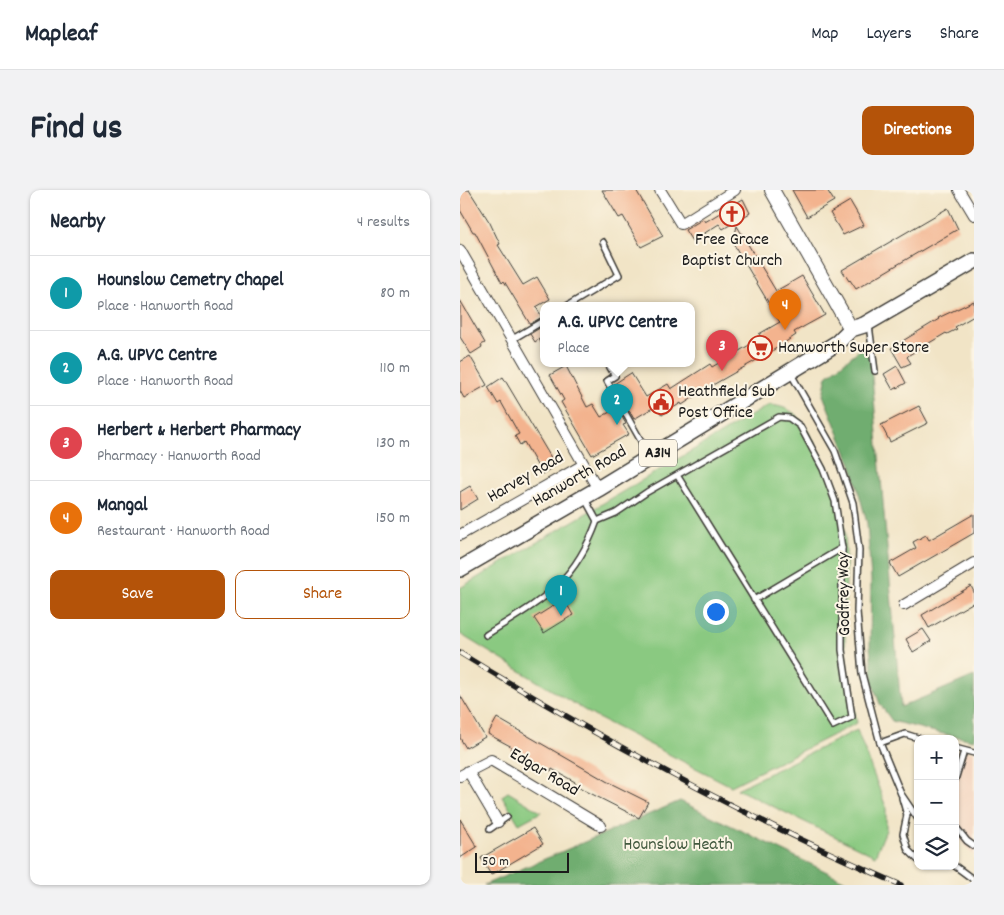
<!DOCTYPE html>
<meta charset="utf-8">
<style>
:root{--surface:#fff;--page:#f2f2f3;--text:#1f2937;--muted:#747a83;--line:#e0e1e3;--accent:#b45309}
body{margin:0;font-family:Dekko,sans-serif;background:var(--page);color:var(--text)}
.controls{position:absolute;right:15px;bottom:15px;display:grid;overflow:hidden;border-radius:10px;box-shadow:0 1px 4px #0004}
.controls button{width:45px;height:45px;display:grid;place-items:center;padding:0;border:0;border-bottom:1px solid var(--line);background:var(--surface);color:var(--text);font:25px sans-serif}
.scale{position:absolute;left:15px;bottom:12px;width:94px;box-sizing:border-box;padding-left:5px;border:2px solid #1c1c1c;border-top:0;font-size:14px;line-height:18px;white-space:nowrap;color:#1c1c1c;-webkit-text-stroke:4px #fcf5e5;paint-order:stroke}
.you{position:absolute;left:255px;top:421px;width:18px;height:18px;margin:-12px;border:4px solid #fff;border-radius:50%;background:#1a73e8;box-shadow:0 0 0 8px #1a73e833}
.badge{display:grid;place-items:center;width:32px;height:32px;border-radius:50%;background:var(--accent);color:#fff;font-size:16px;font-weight:700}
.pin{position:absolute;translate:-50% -41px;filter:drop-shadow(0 1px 2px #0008)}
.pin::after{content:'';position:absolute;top:26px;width:18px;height:15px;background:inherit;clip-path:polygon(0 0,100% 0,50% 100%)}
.popup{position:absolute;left:80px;top:112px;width:155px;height:65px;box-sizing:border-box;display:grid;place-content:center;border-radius:10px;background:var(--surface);filter:drop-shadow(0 1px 4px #0005);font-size:16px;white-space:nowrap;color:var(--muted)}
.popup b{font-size:19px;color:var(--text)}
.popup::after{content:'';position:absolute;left:50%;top:100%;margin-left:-10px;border:10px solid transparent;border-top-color:var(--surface)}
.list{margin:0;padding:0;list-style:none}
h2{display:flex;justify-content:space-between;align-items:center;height:65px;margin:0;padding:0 20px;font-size:21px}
h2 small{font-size:16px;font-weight:400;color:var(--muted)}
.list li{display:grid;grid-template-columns:32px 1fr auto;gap:15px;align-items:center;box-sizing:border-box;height:75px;padding:0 20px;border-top:1px solid var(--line)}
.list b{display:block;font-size:19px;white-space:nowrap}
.list p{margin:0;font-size:16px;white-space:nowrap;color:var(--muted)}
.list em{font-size:16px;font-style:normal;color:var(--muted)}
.actions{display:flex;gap:10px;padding:15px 20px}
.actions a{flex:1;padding:11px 0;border:1px solid var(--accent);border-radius:10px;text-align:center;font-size:18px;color:var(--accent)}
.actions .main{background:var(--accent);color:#fff}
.icon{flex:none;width:28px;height:28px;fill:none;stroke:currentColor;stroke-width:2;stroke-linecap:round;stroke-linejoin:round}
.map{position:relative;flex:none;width:514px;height:695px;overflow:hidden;border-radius:10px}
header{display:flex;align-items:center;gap:30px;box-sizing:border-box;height:70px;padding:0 25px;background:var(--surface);border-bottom:1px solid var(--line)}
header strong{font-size:24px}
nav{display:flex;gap:28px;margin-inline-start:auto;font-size:18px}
.intro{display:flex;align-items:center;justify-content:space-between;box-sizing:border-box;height:120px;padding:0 30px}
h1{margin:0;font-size:35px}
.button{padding:12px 22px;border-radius:10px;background:var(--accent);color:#fff;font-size:18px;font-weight:700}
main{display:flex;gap:30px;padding:0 30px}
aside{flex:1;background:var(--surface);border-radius:10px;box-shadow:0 1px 4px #0004}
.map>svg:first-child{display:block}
.built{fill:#f3d4bf}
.green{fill:#8ac981;stroke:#53724e}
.forest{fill:#6fad6f;stroke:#466446}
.building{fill:#f3b38e}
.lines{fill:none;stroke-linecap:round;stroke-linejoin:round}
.lane-casing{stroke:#3c3a36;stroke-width:8}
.street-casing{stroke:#3c3a36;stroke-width:12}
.secondary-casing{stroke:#3c3a36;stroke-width:16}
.primary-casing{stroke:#3c3a36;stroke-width:18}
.lane{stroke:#fff;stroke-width:5}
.street{stroke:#fff;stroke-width:10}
.secondary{stroke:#fff;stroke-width:14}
.primary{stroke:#fff;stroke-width:15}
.rail-casing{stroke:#1c1c1c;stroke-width:5.5}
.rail{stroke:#fcf5e5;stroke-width:4;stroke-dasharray:11;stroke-linecap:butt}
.labels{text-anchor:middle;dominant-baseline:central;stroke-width:4;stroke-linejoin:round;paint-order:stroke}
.shield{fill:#fcf5e5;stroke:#5f5d58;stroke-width:1}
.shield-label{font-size:16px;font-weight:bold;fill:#1c1c1c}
.poi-label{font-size:18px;fill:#1c1c1c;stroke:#fcf5e5;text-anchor:start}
.street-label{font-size:18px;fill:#1c1c1c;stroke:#fcf5e5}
.park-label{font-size:18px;fill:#42593f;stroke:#fcf5e5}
</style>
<header>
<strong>Mapleaf</strong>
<nav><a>Map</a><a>Layers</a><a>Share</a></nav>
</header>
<div class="intro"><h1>Find us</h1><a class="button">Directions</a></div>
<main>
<aside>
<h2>Nearby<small>4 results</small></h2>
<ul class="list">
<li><span class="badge" style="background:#0f9aa8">1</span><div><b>Hounslow Cemetry Chapel</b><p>Place · Hanworth Road</p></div><em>80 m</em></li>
<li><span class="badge" style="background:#0f9aa8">2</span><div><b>A.G. UPVC Centre</b><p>Place · Hanworth Road</p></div><em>110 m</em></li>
<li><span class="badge" style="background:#e0444e">3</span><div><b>Herbert &amp; Herbert Pharmacy</b><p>Pharmacy · Hanworth Road</p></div><em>130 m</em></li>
<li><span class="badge" style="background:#e8710a">4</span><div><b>Mangal</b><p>Restaurant · Hanworth Road</p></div><em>150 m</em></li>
</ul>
<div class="actions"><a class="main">Save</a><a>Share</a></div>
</aside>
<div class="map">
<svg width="514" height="695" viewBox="0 0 514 695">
<rect width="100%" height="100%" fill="#fcf5e5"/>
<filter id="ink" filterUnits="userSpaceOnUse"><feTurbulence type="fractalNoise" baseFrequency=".02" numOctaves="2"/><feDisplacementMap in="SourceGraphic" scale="10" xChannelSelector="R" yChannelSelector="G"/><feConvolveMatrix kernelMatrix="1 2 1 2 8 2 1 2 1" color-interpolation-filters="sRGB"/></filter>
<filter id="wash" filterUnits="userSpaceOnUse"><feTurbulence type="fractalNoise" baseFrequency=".0096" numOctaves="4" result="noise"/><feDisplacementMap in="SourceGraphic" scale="20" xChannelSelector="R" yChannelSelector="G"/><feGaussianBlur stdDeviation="1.12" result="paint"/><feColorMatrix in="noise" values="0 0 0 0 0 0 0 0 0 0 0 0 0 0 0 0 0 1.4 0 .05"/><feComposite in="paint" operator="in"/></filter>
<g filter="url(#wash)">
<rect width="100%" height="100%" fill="#f1e4c6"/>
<path class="built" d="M495 560 514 561V666L495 645Z"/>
<g class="green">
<path d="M309 215C337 217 343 232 355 254 366 275 378 297 382 321 391 368 382 417 386 465 388 488 393 511 397 533L271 596 134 526 0 444V398Z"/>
<path d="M397 540 426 617V640L415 666 277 599Z"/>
<path d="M48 602 81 622 59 634 42 606Z"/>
</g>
<g class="forest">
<path d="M409 152 441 517 514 486V550L479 543 432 531 420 514 413 495 410 456 411 390 407 333 391 274 363 205 367 186Z"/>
<path d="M220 611 394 695H24Z"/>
</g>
<g id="blocks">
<g class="building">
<path d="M0 0H9L30 33 40 54 38 55 63 95 77 87 90 109 76 117 82 127 70 134 44 91 42 93 15 42H13L0 20Z"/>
<path d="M142 0H176L203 46 181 57 163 26 159 28Z"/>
<path d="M332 0H367L374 11 347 27Z"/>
<path d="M283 9 290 23 263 39 259 34 232 51 225 40 243 29 245 32Z"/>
<path d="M390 11 404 35 383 45 370 23Z"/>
<path d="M488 18 498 39 396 99 390 90 389 91 382 80Z"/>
<path d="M277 36 316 101 342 86 365 125 334 142 336 145 309 163 251 196 222 215 221 213 202 225 196 216 174 229 154 194 171 183 186 207 208 194 211 199 250 174 252 177 291 154 301 147 299 144 320 132 273 53Z"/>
<path d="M0 110 25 153 21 155 22 157 11 164 0 147Z"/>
<path d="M514 111V126L495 137 497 139 487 144 486 143 449 165 447 167 451 173 442 177 431 158 479 129 478 128Z"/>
<path d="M83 136V156L79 149 75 152 70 144Z"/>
<path d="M10 166 27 195 4 208 0 201V172Z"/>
<path d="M106 176 127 217 133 214 141 227 157 218 166 234 163 235 169 244 132 265 101 212 104 210 90 185Z"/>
<path d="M437 176 446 193 433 200 424 184Z"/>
<path d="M43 187 93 271 95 276 82 284 64 252 60 255 55 246 59 244 41 212 38 214 28 197Z"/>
<path d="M459 216 468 233 430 252 421 235Z"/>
<path d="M10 296 18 309 0 320V302Z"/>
<path d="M514 324V343L438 387 430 373 456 358 453 352 466 345 469 350Z"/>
<path d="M511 396 514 402V412L469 438 462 425Z"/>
<path d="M104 409 113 425 84 443 74 428Z"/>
<path d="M463 439 471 451 453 462 446 449Z"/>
<path d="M0 505 25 547 6 558 0 548Z"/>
<path d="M37 528 146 591 188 612 179 628 126 601 114 594 115 592 92 579 91 581 73 572 50 559 52 557 28 544Z"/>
<path d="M0 629 17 657 0 668Z"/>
<path d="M73 638 83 654 31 685 21 668Z"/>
</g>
</g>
</g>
<g filter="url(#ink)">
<use href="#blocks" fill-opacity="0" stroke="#3c3a36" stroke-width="1"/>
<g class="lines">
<defs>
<g id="lane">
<path d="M107 116 159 85 143 52"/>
<path d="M409 135 415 181"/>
<path d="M51 150 83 131"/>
<path d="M148 174 155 186 147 191 189 265"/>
<path d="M331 184 375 261 393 313 399 360 397 421 402 484 420 553 441 604 458 629"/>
<path d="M137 331 156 323 187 302 319 227 329 228 340 236 363 279 375 311 382 358V460L392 527 373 536 217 285"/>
<path d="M294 410 382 358"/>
<path d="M26 445C80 411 114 395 137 331L125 309"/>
<path d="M420 553 445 544 461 549"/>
<path d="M495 558 514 563"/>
<path d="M495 590 504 561"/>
<path d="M442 608 447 625 443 644 448 660 458 670"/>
<path d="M495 636 507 651 514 656"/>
<path d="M30 639 47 627"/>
<path d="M495 676 514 690"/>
</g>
<g id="street">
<path d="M200 0 221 34 275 0"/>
<path d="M499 0 514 25"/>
<path d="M0 60 138 299"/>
<path d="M0 345 123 275"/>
<path d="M444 415 514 373"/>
<path d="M8 581 38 632"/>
<path d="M0 586 31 570 141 636"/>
</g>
<path id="secondary" d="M312 0 391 139"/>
<path id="primary" d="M0 379 138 299 377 153 391 139 404 135 514 71"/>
</defs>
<use href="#lane" class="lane-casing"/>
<use href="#street" class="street-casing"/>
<use href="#secondary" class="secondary-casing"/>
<use href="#primary" class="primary-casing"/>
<use href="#lane" class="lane"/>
<use href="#street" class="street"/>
<use href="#secondary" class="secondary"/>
<use href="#primary" class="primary"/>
<defs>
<path id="rail" d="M0 463C140 549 291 630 441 695"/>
</defs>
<use href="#rail" class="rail-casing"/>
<use href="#rail" class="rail"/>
</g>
</g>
<defs>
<symbol id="church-ring" viewBox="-11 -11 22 22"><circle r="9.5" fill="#fcf5e5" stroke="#c8321e" stroke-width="1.5"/><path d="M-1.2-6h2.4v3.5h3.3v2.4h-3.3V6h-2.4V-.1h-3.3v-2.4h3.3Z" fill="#c8321e"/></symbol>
<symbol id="supermarket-ring" viewBox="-11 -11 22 22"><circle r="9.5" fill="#fcf5e5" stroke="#c8321e" stroke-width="1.5"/><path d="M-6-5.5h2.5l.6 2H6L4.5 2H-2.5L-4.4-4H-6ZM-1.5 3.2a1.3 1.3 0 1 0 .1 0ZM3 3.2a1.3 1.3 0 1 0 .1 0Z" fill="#c8321e"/></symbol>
<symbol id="civic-ring" viewBox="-11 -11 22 22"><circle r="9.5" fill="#fcf5e5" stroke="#c8321e" stroke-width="1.5"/><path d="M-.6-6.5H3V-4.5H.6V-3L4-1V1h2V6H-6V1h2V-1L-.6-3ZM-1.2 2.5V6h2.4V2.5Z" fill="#c8321e"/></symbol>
</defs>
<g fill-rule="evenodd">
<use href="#church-ring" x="258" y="10" width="28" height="28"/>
<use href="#supermarket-ring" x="286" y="144" width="28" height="28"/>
<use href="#civic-ring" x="187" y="198" width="28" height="28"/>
</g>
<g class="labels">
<rect class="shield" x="179" y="249.5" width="38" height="27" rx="4"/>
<g class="shield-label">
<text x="198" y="263">A314</text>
</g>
<g class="poi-label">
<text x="272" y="50" text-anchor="middle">Free Grace<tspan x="272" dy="21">Baptist Church</tspan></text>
<text x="318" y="158">Hanworth Super Store</text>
<text x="218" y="202">Heathfield Sub<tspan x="218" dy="21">Post Office</tspan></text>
</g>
<g class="street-label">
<text transform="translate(120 287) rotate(-30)">Hanworth Road</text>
<text transform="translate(66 288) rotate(-30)">Harvey Road</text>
<text transform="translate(385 404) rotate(-91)">Godfrey Way</text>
<text transform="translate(84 583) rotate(31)">Edgar Road</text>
</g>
<g class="park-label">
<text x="218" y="655">Hounslow Heath</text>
</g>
</g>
</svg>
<div class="controls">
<button>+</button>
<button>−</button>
<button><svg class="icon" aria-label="layers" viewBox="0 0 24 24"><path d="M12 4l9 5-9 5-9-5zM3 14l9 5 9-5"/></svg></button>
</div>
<div class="scale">50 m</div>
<div class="you"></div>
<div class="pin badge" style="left:101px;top:426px;background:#0f9aa8">1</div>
<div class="pin badge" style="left:157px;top:235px;background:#0f9aa8">2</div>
<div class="popup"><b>A.G. UPVC Centre</b>Place</div>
<div class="pin badge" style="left:262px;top:181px;background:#e0444e">3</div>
<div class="pin badge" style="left:325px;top:140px;background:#e8710a">4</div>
</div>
</main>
